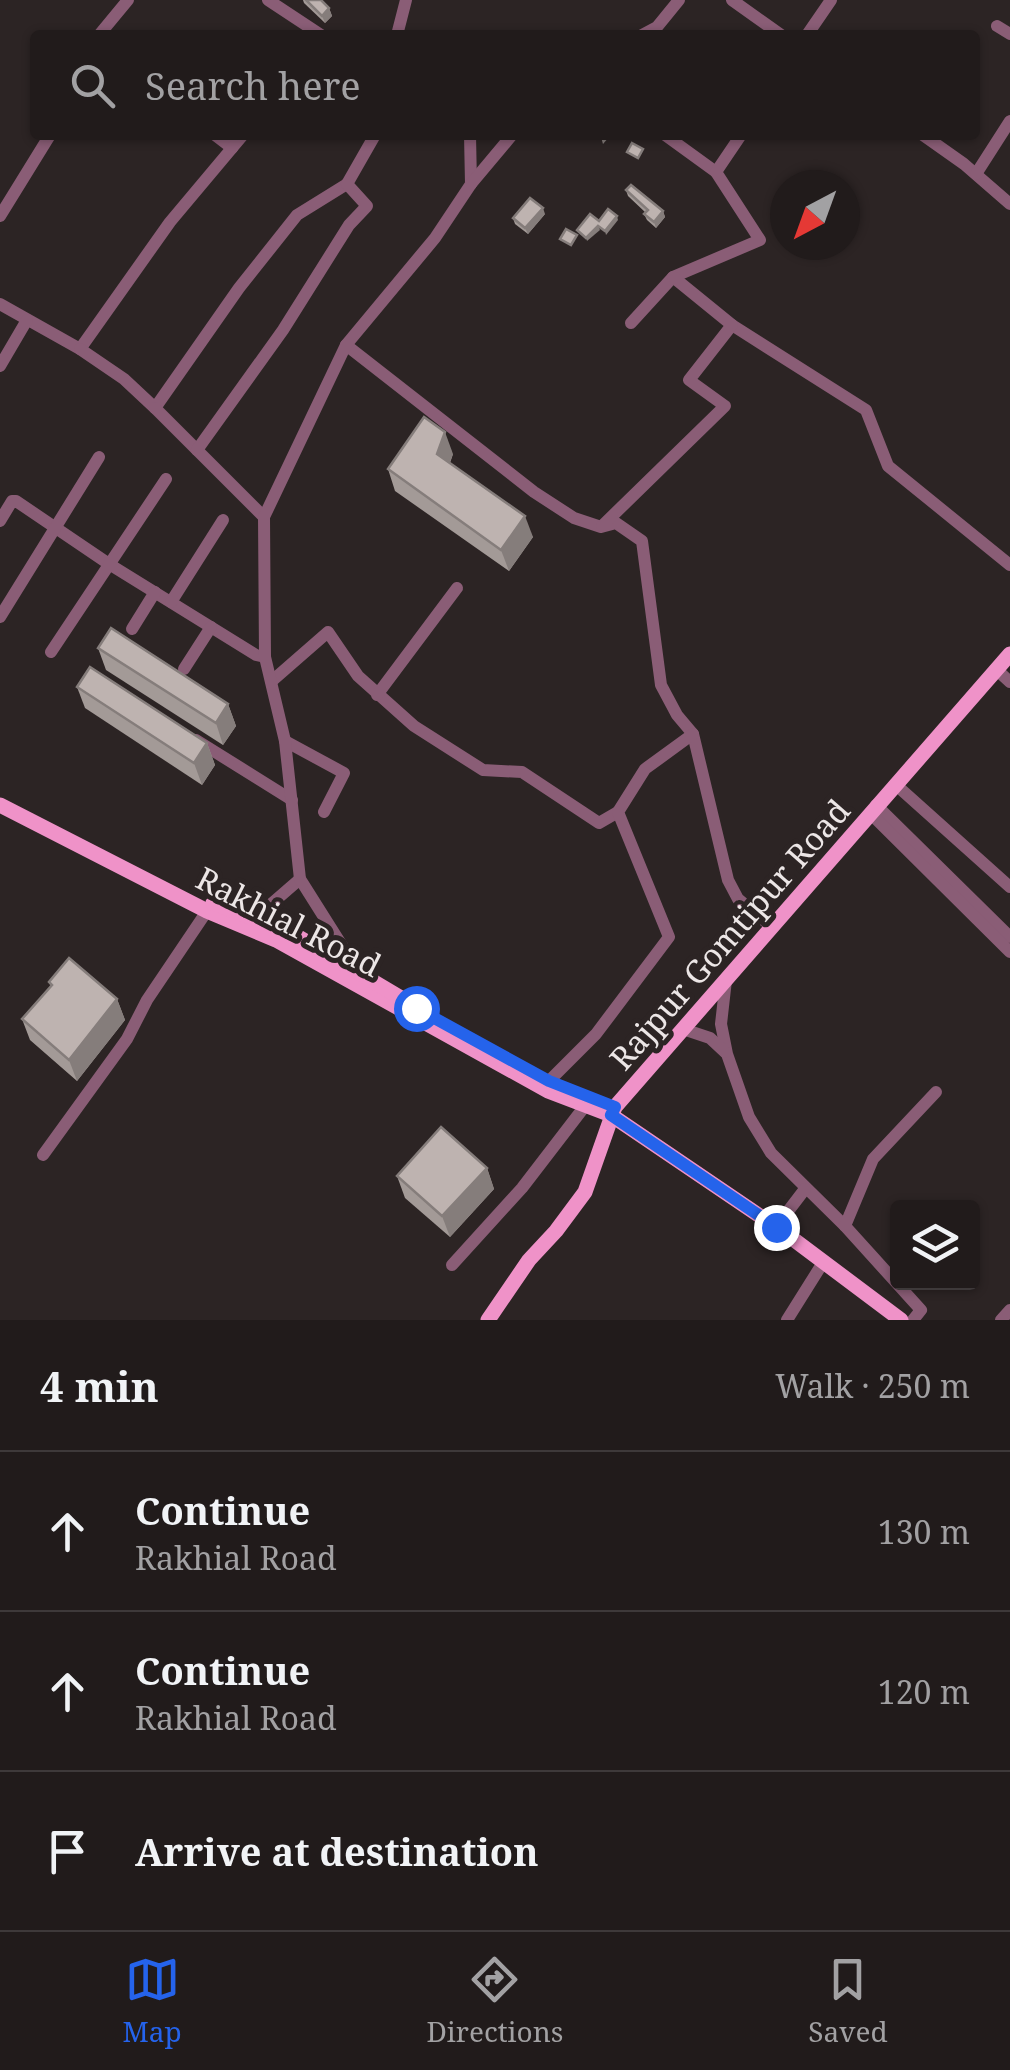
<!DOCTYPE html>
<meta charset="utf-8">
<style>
:root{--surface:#211b1b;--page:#2d2828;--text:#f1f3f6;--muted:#a2a1a3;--line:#3e393a;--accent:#2563eb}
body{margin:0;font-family:"Noto Serif",serif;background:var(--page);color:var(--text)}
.controls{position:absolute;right:30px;bottom:30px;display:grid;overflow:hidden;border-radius:10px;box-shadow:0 2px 8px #0004}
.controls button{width:90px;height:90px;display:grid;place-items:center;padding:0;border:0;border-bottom:2px solid var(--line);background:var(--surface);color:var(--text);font:50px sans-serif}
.compass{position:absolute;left:770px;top:170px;width:90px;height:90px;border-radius:50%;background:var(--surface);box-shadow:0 2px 8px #0004;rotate:221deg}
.stop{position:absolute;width:30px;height:30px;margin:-22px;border:8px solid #2563eb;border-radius:50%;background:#fff}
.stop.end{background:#2563eb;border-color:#fff;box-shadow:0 2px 10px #0008}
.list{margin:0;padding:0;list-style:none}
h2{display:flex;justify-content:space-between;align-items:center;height:130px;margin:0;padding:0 40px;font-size:42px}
h2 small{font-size:32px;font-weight:400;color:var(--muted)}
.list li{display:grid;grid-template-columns:65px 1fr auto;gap:30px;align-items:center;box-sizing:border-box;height:160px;padding:0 40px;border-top:2px solid var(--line)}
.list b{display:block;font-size:38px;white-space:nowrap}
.list p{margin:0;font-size:32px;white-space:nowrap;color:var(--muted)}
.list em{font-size:32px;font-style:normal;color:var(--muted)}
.icon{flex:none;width:55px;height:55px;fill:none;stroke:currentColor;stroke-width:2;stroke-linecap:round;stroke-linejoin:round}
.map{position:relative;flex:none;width:1010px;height:1320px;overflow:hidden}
.search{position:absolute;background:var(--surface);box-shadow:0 2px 8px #0004;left:30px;right:30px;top:30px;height:110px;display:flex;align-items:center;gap:25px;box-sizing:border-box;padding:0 35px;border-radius:10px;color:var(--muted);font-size:38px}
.sheet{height:610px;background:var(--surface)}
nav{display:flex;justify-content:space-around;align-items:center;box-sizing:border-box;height:140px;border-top:2px solid var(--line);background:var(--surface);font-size:28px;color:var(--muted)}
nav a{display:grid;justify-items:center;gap:5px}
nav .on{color:var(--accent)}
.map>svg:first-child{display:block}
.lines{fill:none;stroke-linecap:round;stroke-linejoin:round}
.minor{stroke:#8a5d76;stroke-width:12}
.major{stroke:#ef92c8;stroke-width:15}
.wall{fill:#a39a97}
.shaded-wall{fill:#857d7b}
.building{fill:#beb3b0;stroke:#857d7b;stroke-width:2.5}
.route{stroke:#2563eb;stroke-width:12}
.labels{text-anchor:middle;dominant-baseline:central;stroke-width:10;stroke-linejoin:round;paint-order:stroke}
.street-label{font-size:32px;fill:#ece6e6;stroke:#2c2424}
</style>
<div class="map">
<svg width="1010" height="1320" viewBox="0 0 1010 1320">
<rect width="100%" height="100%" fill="#2c2424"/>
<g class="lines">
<g class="minor">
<path d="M268 0 321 35"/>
<path d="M732 0 781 35"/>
<path d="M997 26 1010 34"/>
<path d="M99 35 128 0"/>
<path d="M397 35 406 0"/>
<path d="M642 35 657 27 679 0"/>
<path d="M807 35 831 0"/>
<path d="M215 135 232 148"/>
<path d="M470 135 471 184"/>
<path d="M665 135 716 172"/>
<path d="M923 135 964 164 1010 204"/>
<path d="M976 174 1010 121"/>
<path d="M0 216 50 135"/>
<path d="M0 304 80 349 170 222 243 135"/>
<path d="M631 323 673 277 760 240 716 172 741 135"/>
<path d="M732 325 866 410 888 466 1010 565"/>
<path d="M346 345 534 492 574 518 601 527 616 523 642 541 661 685 677 715 693 734 728 880 738 899 772 927"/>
<path d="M80 349 124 379 155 408 239 288 297 215 347 184"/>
<path d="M0 366 27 320"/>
<path d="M155 408 197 450"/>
<path d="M264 517 197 450 283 330 349 225 367 206 347 184 375 135"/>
<path d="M0 521 12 501H16L109 564 256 655 265 657"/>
<path d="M602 526 725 406 689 380 732 325 673 277"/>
<path d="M171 602 223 520"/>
<path d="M0 617 99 457"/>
<path d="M132 629 155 592"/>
<path d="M51 652 166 479"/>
<path d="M184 669 211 627"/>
<path d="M996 669 1010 682"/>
<path d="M273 680 328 632 358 676 414 726 483 770 522 772 599 823 618 812"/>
<path d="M377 695 457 588"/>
<path d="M196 740 292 800"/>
<path d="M285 741 344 773 324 812"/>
<path d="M895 784 1010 887"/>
<path d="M876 805 1010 937"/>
<path d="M870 813 1010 952"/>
<path d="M255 918 300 879"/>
<path d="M358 971 300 879 285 741 265 657 264 517 346 345 435 238 471 184 512 135"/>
<path d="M726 980 721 1024 727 1054 749 1117 771 1153 845 1226 921 1310 913 1320"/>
<path d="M683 1029 710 1038 725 1052"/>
<path d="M549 1081 596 1034 669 937 618 812 645 769 693 734"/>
<path d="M43 1155 127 1039 147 1000 207 911"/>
<path d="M845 1226 873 1159 936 1092"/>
<path d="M776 1227 805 1189"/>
<path d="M452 1265 522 1188 585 1106"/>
<path d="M787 1320 824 1261"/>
<path d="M1001 1320 1010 1310"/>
</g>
<g class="major">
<path d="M0 805 207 911 276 940 548 1091 611 1115 785 1233 901 1320"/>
<path d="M213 903 290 932 406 1001"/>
<path d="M488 1320 529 1260 556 1231 585 1192 615 1107 1010 654"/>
</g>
</g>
<g class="wall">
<path d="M303 0H321L329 8 332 16 325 23 304 3Z"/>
<path d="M626 190 663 211 665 217 656 228 647 220 644 214 646 213 628 196Z"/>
<path d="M545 214 528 234 515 224 513 218Z"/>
<path d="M453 454 450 463 533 537 509 571 395 491 388 469Z"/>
<path d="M98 648 228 704 236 726 223 745 106 670Z"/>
<path d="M77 687 207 743 215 765 202 785 85 708Z"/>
<path d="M49 982 117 999 125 1020 77 1081 30 1040 22 1019 51 987Z"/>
<path d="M487 1168 494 1189 450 1237 405 1198 397 1176Z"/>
</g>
<g class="shaded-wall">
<path d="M329 8 332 16 325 23 322 16Z"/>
<path d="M602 135H609V137L603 144 601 137Z"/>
<path d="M543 208 545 214 528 234 525 228Z"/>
<path d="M663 211 665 217 656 228 654 222Z"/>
<path d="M617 216 618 220 606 235 605 231Z"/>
<path d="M598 226 600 230 587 241 586 238Z"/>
<path d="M445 432 453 454 445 475 437 454Z"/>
<path d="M525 516 533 537 509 571 501 550Z"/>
<path d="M228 704 236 726 223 745 216 723Z"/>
<path d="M207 743 215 765 202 785 194 763Z"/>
<path d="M117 999 125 1020 77 1081 69 1060Z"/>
<path d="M487 1168 494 1189 450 1237 442 1216Z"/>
</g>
<g class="building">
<path d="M306 0H321L329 8 322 16Z"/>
<path d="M632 143 643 149 638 158 627 152Z"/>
<path d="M631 185 663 211 654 222 644 214 648 210 626 190Z"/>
<path d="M530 198 543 208 525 228 513 218Z"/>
<path d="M608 209 617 216 605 231 598 226 586 238 577 230 590 214 599 221Z"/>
<path d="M566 229 577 235 571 245 560 239Z"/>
<path d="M424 417 445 432 437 454 525 516 501 550 388 469Z"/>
<path d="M111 628 228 704 216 723 98 648Z"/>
<path d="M90 667 207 743 194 763 77 687Z"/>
<path d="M69 958 117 999 69 1060 22 1019 52 985 49 982Z"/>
<path d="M441 1127 487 1168 442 1216 397 1176Z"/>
</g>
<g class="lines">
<path class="route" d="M416 1008 549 1081 615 1107 611 1115 776 1227"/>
</g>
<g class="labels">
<g class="street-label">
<text transform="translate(289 921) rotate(27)">Rakhial Road</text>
<text transform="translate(729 934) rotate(-49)">Rajpur Gomtipur Road</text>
</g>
</g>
</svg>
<div class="controls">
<button><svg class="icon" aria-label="layers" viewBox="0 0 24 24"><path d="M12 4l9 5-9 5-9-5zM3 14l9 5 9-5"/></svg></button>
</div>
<svg class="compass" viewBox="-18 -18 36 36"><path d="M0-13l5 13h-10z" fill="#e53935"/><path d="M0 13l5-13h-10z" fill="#a2a1a3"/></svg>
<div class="stop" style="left:416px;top:1008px"></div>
<div class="stop end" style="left:776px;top:1227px"></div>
<div class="search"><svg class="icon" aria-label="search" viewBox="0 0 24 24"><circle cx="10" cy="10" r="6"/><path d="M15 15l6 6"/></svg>Search here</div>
</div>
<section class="sheet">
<h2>4 min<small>Walk · 250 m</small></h2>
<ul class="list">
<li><svg class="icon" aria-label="ahead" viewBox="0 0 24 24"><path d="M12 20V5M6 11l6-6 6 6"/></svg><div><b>Continue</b><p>Rakhial Road</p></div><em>130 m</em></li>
<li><svg class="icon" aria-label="ahead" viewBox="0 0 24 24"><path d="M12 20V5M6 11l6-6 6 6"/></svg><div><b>Continue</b><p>Rakhial Road</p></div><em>120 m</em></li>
<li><svg class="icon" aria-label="arrive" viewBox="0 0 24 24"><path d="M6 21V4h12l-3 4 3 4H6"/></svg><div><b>Arrive at destination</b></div></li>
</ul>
</section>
<nav>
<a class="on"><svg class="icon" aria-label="map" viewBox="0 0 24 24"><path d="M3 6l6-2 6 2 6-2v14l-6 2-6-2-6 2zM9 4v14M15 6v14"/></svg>Map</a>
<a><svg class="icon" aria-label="directions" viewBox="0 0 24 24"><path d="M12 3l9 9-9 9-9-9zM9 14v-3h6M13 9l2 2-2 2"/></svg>Directions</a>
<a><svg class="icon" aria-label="saved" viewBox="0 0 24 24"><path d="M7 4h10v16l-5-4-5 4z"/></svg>Saved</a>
</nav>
